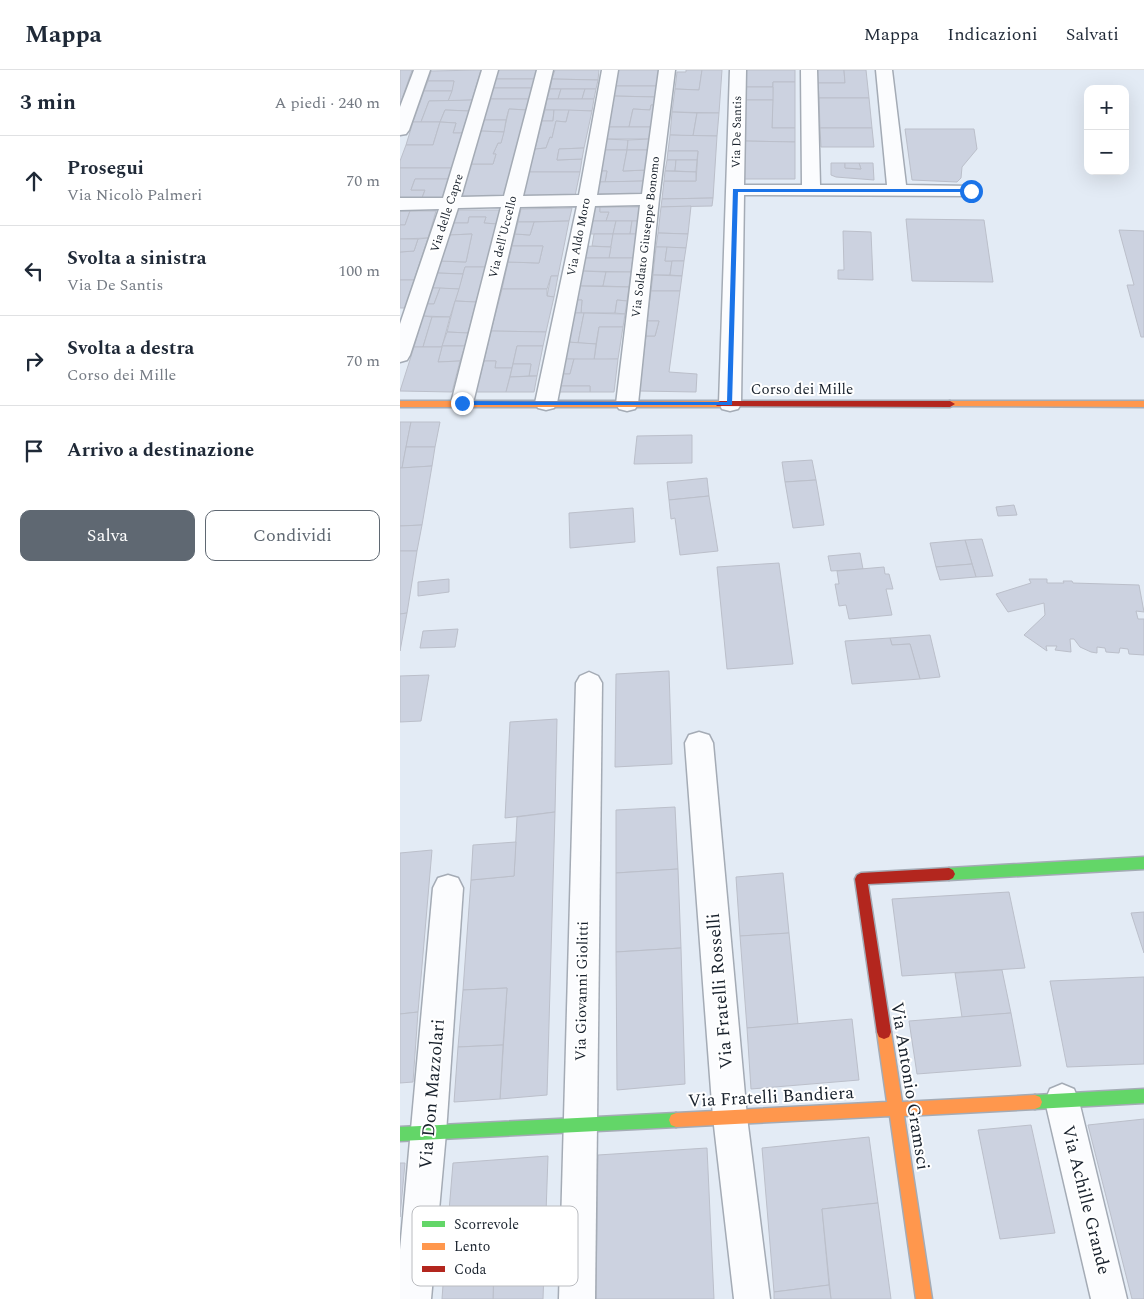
<!DOCTYPE html>
<html lang="it">
<meta charset="utf-8">
<style>
:root{--surface:#fff;--page:#f2f2f3;--text:#1f2937;--muted:#747a83;--line:#e0e1e3;--accent:#5f6872}
body{margin:0;font-family:Spectral,serif;background:var(--page);color:var(--text)}
.controls{position:absolute;right:15px;top:15px;display:grid;overflow:hidden;border-radius:10px;box-shadow:0 5px 20px #0002}
.controls button{width:45px;height:45px;display:grid;place-items:center;padding:0;border:0;border-bottom:1px solid var(--line);background:var(--surface);color:var(--text);font:25px sans-serif}
.stop{position:absolute;width:15px;height:15px;margin:-11px;border:4px solid #1a73e8;border-radius:50%;background:#fff}
.stop.end{background:#1a73e8;border-color:#fff;box-shadow:0 1px 5px #0008}
.list{margin:0;padding:0;list-style:none}
h2{display:flex;justify-content:space-between;align-items:center;height:65px;margin:0;padding:0 20px;font-size:21px}
h2 small{font-size:16px;font-weight:400;color:var(--muted)}
.list li{display:grid;grid-template-columns:32px 1fr auto;gap:15px;align-items:center;box-sizing:border-box;height:90px;padding:0 20px;border-top:1px solid var(--line)}
.list b{display:block;font-size:19px;white-space:nowrap}
.list p{margin:0;font-size:16px;white-space:nowrap;color:var(--muted)}
.list em{font-size:16px;font-style:normal;color:var(--muted)}
.actions{display:flex;gap:10px;padding:15px 20px}
.actions a{flex:1;padding:11px 0;border:1px solid var(--accent);border-radius:10px;text-align:center;font-size:18px;color:var(--accent)}
.actions .main{background:var(--accent);color:#fff}
.icon{flex:none;width:28px;height:28px;fill:none;stroke:currentColor;stroke-width:2;stroke-linecap:round;stroke-linejoin:round}
.map{position:relative;flex:none;width:744px;height:1229px;overflow:hidden}
header{display:flex;align-items:center;gap:30px;box-sizing:border-box;height:70px;padding:0 25px;background:var(--surface);border-bottom:1px solid var(--line)}
header strong{font-size:24px}
nav{display:flex;gap:28px;margin-inline-start:auto;font-size:18px}
main{display:flex}
aside{flex:1;background:var(--surface)}
.map>svg:first-child{display:block}
.building{fill:#ccd2e0;stroke:#bbbfca}
.lines{fill:none;stroke-linecap:round;stroke-linejoin:round}
.street-casing{stroke:#a4abb5;stroke-width:3}
.fast-casing{stroke:#a4abb5;stroke-width:3}
.slow-casing{stroke:#a4abb5;stroke-width:3}
.jam-casing{stroke:#a4abb5;stroke-width:3}
.street{fill:#fbfcfe;fill-rule:evenodd}
.fast{fill:#63d668;fill-rule:evenodd}
.slow{fill:#ff974d;fill-rule:evenodd}
.jam{fill:#b3261e;fill-rule:evenodd}
.route{fill:#1a73e8}
.labels{text-anchor:middle;dominant-baseline:central;stroke-width:4;stroke-linejoin:round;paint-order:stroke}
.far-street-label{font-size:12px;fill:#18212c;stroke:#fff}
.street-label{font-size:15px;fill:#18212c;stroke:#fff}
.near-street-label{font-size:18px;fill:#18212c;stroke:#fff}
.key{fill:#fff;stroke:#babcc0;stroke-width:1}
.key-label{font-size:14px;fill:#18212c}
</style>
<header>
<strong>Mappa</strong>
<nav><a>Mappa</a><a>Indicazioni</a><a>Salvati</a></nav>
</header>
<main>
<aside>
<h2>3 min<small>A piedi · 240 m</small></h2>
<ul class="list">
<li><svg class="icon" aria-label="ahead" viewBox="0 0 24 24"><path d="M12 20V5M6 11l6-6 6 6"/></svg><div><b>Prosegui</b><p>Via Nicolò Palmeri</p></div><em>70 m</em></li>
<li><svg class="icon" aria-label="left" viewBox="0 0 24 24"><path d="M17 20v-9H6M10 6l-5 5 5 5"/></svg><div><b>Svolta a sinistra</b><p>Via De Santis</p></div><em>100 m</em></li>
<li><svg class="icon" aria-label="right" viewBox="0 0 24 24"><path d="M7 20v-9h11M14 6l5 5-5 5"/></svg><div><b>Svolta a destra</b><p>Corso dei Mille</p></div><em>70 m</em></li>
<li><svg class="icon" aria-label="arrive" viewBox="0 0 24 24"><path d="M6 21V4h12l-3 4 3 4H6"/></svg><div><b>Arrivo a destinazione</b></div></li>
</ul>
<div class="actions"><a class="main">Salva</a><a>Condividi</a></div>
</aside>
<div class="map">
<svg width="744" height="1229" viewBox="0 0 744 1229">
<rect width="100%" height="100%" fill="#e3ebf5"/>
<g class="building">
<path d="M0 0H12L1 32H0Z"/>
<path d="M81 0 72 30 48 31 54 11H28L31 1Z"/>
<path d="M98 0H137L135 9H95Z"/>
<path d="M155 0H199L198 10 152 9Z"/>
<path d="M217 0H260L258 16H214Z"/>
<path d="M286 0H302L299 20 275 19 277 2H286Z"/>
<path d="M302 0H322L319 43 272 42 275 19 299 20Z"/>
<path d="M346 0H395V12H373V17H346Z"/>
<path d="M417 0H444L445 13H418Z"/>
<path d="M444 0H466L469 28H419L418 13H445Z"/>
<path d="M95 9H135L132 18H93Z"/>
<path d="M152 9 198 10 196 19H150Z"/>
<path d="M28 11H54L52 21H24Z"/>
<path d="M373 12H395V58H372Z"/>
<path d="M214 16H258L256 27 212 26Z"/>
<path d="M346 17H373V30H345Z"/>
<path d="M93 18H132L130 29H89Z"/>
<path d="M150 19H161L158 29H147Z"/>
<path d="M161 19H185L182 29H158Z"/>
<path d="M185 19H196L194 29H182Z"/>
<path d="M24 21H52L48 31H29L21 52H13Z"/>
<path d="M212 26 256 27 255 35H251L250 40 233 39 229 57H206Z"/>
<path d="M419 28H469L472 58H420Z"/>
<path d="M89 29H130L127 40 109 39 106 50H83Z"/>
<path d="M147 29H194L192 41 145 40Z"/>
<path d="M72 30 69 41 45 40 40 52H21L29 31Z"/>
<path d="M345 30H373L372 58H395V72L344 71Z"/>
<path d="M251 35H255L252 57H229L233 39 250 40Z"/>
<path d="M109 39 127 40 104 128H60L70 94H93L96 84H93L98 73H101Z"/>
<path d="M45 40 69 41 62 63H53L56 53 40 52Z"/>
<path d="M145 40H154L153 51H142Z"/>
<path d="M154 40H169L166 52 156 51 152 68 150 67 146 78 135 79 142 51H153Z"/>
<path d="M169 40 192 41 184 78 159 79 157 90 182 89 180 102H129L135 79 146 78 150 67 152 68 156 51 166 52Z"/>
<path d="M272 42 297 43 293 66 270 65Z"/>
<path d="M297 43H319L317 66H293Z"/>
<path d="M83 50H106L104 62 80 61Z"/>
<path d="M13 52H40L33 75H6Z"/>
<path d="M40 52 56 53 53 63H62L52 98H0V91L6 75H33Z"/>
<path d="M206 57H252L250 69H204Z"/>
<path d="M420 58H472L474 77H421Z"/>
<path d="M505 59H574L577 79 562 97 561 108 557 112 512 110Z"/>
<path d="M80 61 104 62 101 73H98L93 84H96L93 94H70Z"/>
<path d="M270 65 317 66 313 128 262 129 264 111H296L298 81H268Z"/>
<path d="M204 69 228 70 227 80H202Z"/>
<path d="M250 69 249 80H227L228 70Z"/>
<path d="M344 71 395 72V109H343Z"/>
<path d="M184 78 182 89 157 90 159 79Z"/>
<path d="M202 80H227L223 101 246 100 244 111 205 112 207 101H198Z"/>
<path d="M227 80H249L246 100 223 101Z"/>
<path d="M268 81H298L297 90H267Z"/>
<path d="M267 90H276L275 101H265Z"/>
<path d="M276 90H297L296 102 275 101Z"/>
<path d="M431 93H445V98L461 99 459 93H473L474 110 436 107 431 105Z"/>
<path d="M445 93H459L461 99 445 98Z"/>
<path d="M0 98H52L49 109H15L11 120H25L22 128H0Z"/>
<path d="M198 101H207L205 112H196Z"/>
<path d="M265 101 296 102V111H264Z"/>
<path d="M129 102H180L175 126 123 127Z"/>
<path d="M15 109H49L43 128H22L25 120H11Z"/>
<path d="M244 111 242 124H194L196 112Z"/>
<path d="M313 128 312 136 261 137 262 129Z"/>
<path d="M291 136 288 164 258 163 261 137Z"/>
<path d="M192 137H200V142H209L206 151H189Z"/>
<path d="M200 137H240L238 151H206L209 142H200Z"/>
<path d="M172 138 169 151 118 152 121 139Z"/>
<path d="M56 140H101L97 154 84 153 86 147H69L68 153H52Z"/>
<path d="M0 141H10L5 155H0Z"/>
<path d="M10 141H36L28 168 0 169V155H5Z"/>
<path d="M69 147H86L84 153 97 154 86 197H65L63 204 37 203 40 191 66 192 72 164 49 165 52 153H68Z"/>
<path d="M506 149 584 150 593 212 512 211Z"/>
<path d="M169 151 158 206H151L147 219H102L108 192 139 193 143 176H112L115 164 130 165 134 152Z"/>
<path d="M189 151H216L213 164H187Z"/>
<path d="M216 151H232L230 164H213Z"/>
<path d="M232 151H238L236 164H230Z"/>
<path d="M118 152H134L130 165 115 164Z"/>
<path d="M719 160 744 161V267H741L727 215H734Z"/>
<path d="M443 161 471 162 473 210 438 209V200H444Z"/>
<path d="M258 163 288 164 286 178 256 177Z"/>
<path d="M72 164 66 192 40 191 49 165Z"/>
<path d="M194 164H213L211 177 192 176Z"/>
<path d="M213 164H236L233 188H209Z"/>
<path d="M28 168 14 210H0V182L14 181 18 169Z"/>
<path d="M0 169H18L14 181 0 182Z"/>
<path d="M112 176H143L139 193 108 192Z"/>
<path d="M185 176 211 177 209 188H183Z"/>
<path d="M256 177H267L265 191H272L270 205H253Z"/>
<path d="M267 177 286 178 284 191H265Z"/>
<path d="M183 188H233L231 202 181 201Z"/>
<path d="M272 191H284L282 206 270 205Z"/>
<path d="M65 197H86L76 232 55 231Z"/>
<path d="M181 201 206 202 203 216H178Z"/>
<path d="M206 202H231L229 217 203 216Z"/>
<path d="M37 203 63 204 59 219 32 218Z"/>
<path d="M253 205 282 206 280 221H251Z"/>
<path d="M151 206H158L154 227 147 226Z"/>
<path d="M0 210H14L5 238H0Z"/>
<path d="M178 216 229 217 227 231 217 230 215 243H181L182 230H175Z"/>
<path d="M32 218H40L34 234H27Z"/>
<path d="M40 218 59 219 50 247 23 246 27 234H34Z"/>
<path d="M102 219H147V226L154 227 146 262 91 261Z"/>
<path d="M251 221H280L269 302 297 304 296 322 239 321 246 266H255L259 251H247Z"/>
<path d="M175 230H182L181 243H173Z"/>
<path d="M217 230 227 231 225 244 215 243Z"/>
<path d="M55 231 76 232 68 263 47 262Z"/>
<path d="M173 243H184L178 273 168 272Z"/>
<path d="M184 243 225 244 223 257H199L196 274 178 273Z"/>
<path d="M23 246 32 247 23 277H14Z"/>
<path d="M32 247H50L42 277H23Z"/>
<path d="M247 251H259L255 266H246Z"/>
<path d="M199 257H223L218 289 194 290Z"/>
<path d="M91 261 146 262 143 276H117L112 298H95L96 291H84Z"/>
<path d="M47 262 68 263 65 276H42Z"/>
<path d="M168 272 196 274 194 290 165 289Z"/>
<path d="M42 276H65L60 291 38 292Z"/>
<path d="M117 276H143L137 306H129L131 294H113Z"/>
<path d="M14 277H42L38 292 60 291 52 322 0 321Z"/>
<path d="M165 289H174L170 304H162Z"/>
<path d="M174 289H218L214 322H190V316H160L162 304H170Z"/>
<path d="M84 291H96L95 298H112L106 322H76Z"/>
<path d="M113 294H131L129 306 110 307Z"/>
<path d="M137 306 134 322H106L110 307Z"/>
<path d="M160 316H190V322H159Z"/>
<path d="M0 352H11L2 398H0Z"/>
<path d="M11 352H40L35 377H6Z"/>
<path d="M292 365V393L234 394 237 366Z"/>
<path d="M6 377H35L32 396 2 398Z"/>
<path d="M412 390 416 410 385 412 382 392Z"/>
<path d="M32 396 22 455 0 456V398Z"/>
<path d="M307 408 309 426 269 430 267 412Z"/>
<path d="M416 410 424 455 393 458 385 412Z"/>
<path d="M309 426 318 481 280 485 275 448 271 449 269 430Z"/>
<path d="M614 435 617 445 598 446 596 437Z"/>
<path d="M233 438 235 472 170 478 169 443Z"/>
<path d="M22 455 17 481H0V456Z"/>
<path d="M582 469 593 506 576 507 565 470Z"/>
<path d="M565 470 572 494 536 497 530 473Z"/>
<path d="M0 481H17L7 543 0 544Z"/>
<path d="M460 483 463 499 431 501 428 486Z"/>
<path d="M379 493 393 594 327 599 317 497Z"/>
<path d="M572 494 576 507 540 510 536 497Z"/>
<path d="M484 497 485 504H489L493 519H486L492 545 449 549 446 535 439 536 435 514H439L437 501Z"/>
<path d="M49 509V522L18 526V512Z"/>
<path d="M629 509H647V513H664L663 511H672L673 513 739 515 744 542 736 541 738 549H744V585L729 584 728 579 720 578 719 583 706 582 705 578 697 577V583L691 582 680 577 674 569H670L671 582 655 580 657 576H646L647 581 624 565 645 545 644 533 608 542 596 524 631 513Z"/>
<path d="M7 543 0 581V544Z"/>
<path d="M58 559 55 577 20 578 23 561Z"/>
<path d="M530 565 540 607 520 609 510 574 492 575 490 568Z"/>
<path d="M490 568 492 575 510 574 520 609 452 614 445 571Z"/>
<path d="M269 601 272 694 215 697 216 604Z"/>
<path d="M29 605 21 651 0 652V606Z"/>
<path d="M157 649 155 742 105 748 110 652Z"/>
<path d="M275 737 278 799 216 803V740Z"/>
<path d="M155 742 147 1025 100 1029 107 918 63 920 71 810 114 806 117 747Z"/>
<path d="M116 772 114 806 71 810 73 775Z"/>
<path d="M32 780 18 942 0 944V783Z"/>
<path d="M278 799 281 878 216 882V803Z"/>
<path d="M383 803 389 863 340 866 336 807Z"/>
<path d="M609 822 625 898 502 906 492 829Z"/>
<path d="M744 842V883L731 843Z"/>
<path d="M389 863 398 954 347 958 340 866Z"/>
<path d="M281 878 285 1014 217 1020 216 882Z"/>
<path d="M602 900 611 943 562 947 555 903Z"/>
<path d="M744 907V994L667 997 650 911Z"/>
<path d="M107 918 103 975 58 977 63 920Z"/>
<path d="M18 942 13 1012 0 1013V944Z"/>
<path d="M611 943 621 996 517 1004 509 951Z"/>
<path d="M452 949 459 1010 351 1019 347 958Z"/>
<path d="M103 975 100 1029 54 1032 58 977Z"/>
<path d="M744 1049V1229H732L688 1055Z"/>
<path d="M631 1055 655 1163 600 1169 578 1060Z"/>
<path d="M469 1067 478 1133 422 1139 429 1215 374 1222 362 1078Z"/>
<path d="M307 1078 314 1229H196L198 1085Z"/>
<path d="M148 1086 143 1229H93L94 1196 44 1201 53 1093Z"/>
<path d="M0 1093H5L0 1147Z"/>
<path d="M478 1133 491 1229H431L422 1139Z"/>
<path d="M94 1196 93 1229H42L44 1201Z"/>
<path d="M429 1215 431 1229H374V1222Z"/>
</g>
<g class="lines">
<defs>
<g id="street">
<path d="M14 0H30L9 60 6 64 0 65V37Z"/>
<path d="M82 0H98L61 127 104 126 137 0H153L123 126 179 125 202 0H218L197 125 242 124 259 0H275L259 129 238 334 235 339 227 341 219 339 216 334 240 135 195 136 157 333 154 338 146 340 138 338 135 333 177 136 120 137 73 333 70 338 62 340 54 338 51 333 101 137 58 138 10 285 7 290 0 292V254L39 139 0 140V128H43Z"/>
<path d="M330 0H346L344 115H402L401 0H417L420 115H487L476 0H492L506 115 571 116 577 117 580 121 577 125 571 126 344 125 341 334 338 339 330 341 322 339 319 334Z"/>
<path d="M189 602 198 606 202 613 195 1229H159L176 613 180 606Z"/>
<path d="M299 662 309 665 313 673 347 1047 370 1229H334L313 1047 285 673 289 665Z"/>
<path d="M48 805 58 808 63 818 46 1063 31 1229H0V1180L33 818 38 808Z"/>
<path d="M662 1014 674 1019 679 1031 727 1229H691L645 1031 650 1019Z"/>
</g>
<g id="fast">
<path d="M744 787V799L549 810 545 808 543 804 545 800 549 798Z"/>
<path d="M744 1019V1033L635 1039 630 1037 628 1032 630 1027 635 1025Z"/>
<path d="M276 1043 281 1045 283 1050 281 1055 276 1057 0 1071V1057Z"/>
</g>
<g id="slow">
<path d="M0 331H320L325 334 320 337H0Z"/>
<path d="M550 331H744V337L547 336V332Z"/>
<path d="M484 955 489 957 491 962 502 1032 635 1025 640 1027 642 1032 640 1037 635 1039 504 1046 532 1229H516L490 1046 276 1057 271 1055 269 1050 271 1045 276 1043 487 1032 477 962 479 957Z"/>
</g>
<g id="jam">
<path d="M320 331H550L555 334 550 337 317 336 315 334Z"/>
<path d="M549 798 553 800 555 804 553 808 549 810 468 814 491 962 489 967 484 969 479 967 477 962 455 809 457 805 461 803Z"/>
</g>
</defs>
<use href="#street" class="street-casing"/>
<use href="#fast" class="fast-casing"/>
<use href="#slow" class="slow-casing"/>
<use href="#jam" class="jam-casing"/>
<use href="#street" class="street"/>
<use href="#fast" class="fast"/>
<use href="#slow" class="slow"/>
<use href="#jam" class="jam"/>
</g>
<path class="route" d="M333 119H571L573 121 571 122H338L332 335H60V332L62 331 327 332Z"/>
<g class="labels">
<g class="far-street-label">
<text transform="translate(337 62) rotate(-89)">Via De Santis</text>
<text transform="translate(47 143) rotate(-72)">Via delle Capre</text>
<text transform="translate(103 167) rotate(-76)">Via dell'Uccello</text>
<text transform="translate(179 167) rotate(-79)">Via Aldo Moro</text>
<text transform="translate(246 167) rotate(-83)">Via Soldato Giuseppe Bonomo</text>
</g>
<g class="street-label">
<text x="402" y="319">Corso dei Mille</text>
<text transform="translate(182 921) rotate(-89)">Via Giovanni Giolitti</text>
</g>
<g class="near-street-label">
<text transform="translate(320 921) rotate(-95)">Via Fratelli Rosselli</text>
<text transform="translate(510 1016) rotate(81)">Via Antonio Gramsci</text>
<text transform="translate(32 1024) rotate(-85)">Via Don Mazzolari</text>
<text transform="translate(371 1027) rotate(-3)">Via Fratelli Bandiera</text>
<text transform="translate(686 1130) rotate(76)">Via Achille Grande</text>
</g>
</g>
<rect x="12" y="1136" width="166" height="80" rx="8" class="key"/>
<rect x="22" y="1151" width="23" height="6" fill="#63d668"/>
<rect x="22" y="1173" width="23" height="7" fill="#ff974d"/>
<rect x="22" y="1196" width="23" height="6" fill="#b3261e"/>
<g class="key-label">
<text x="54" y="1159">Scorrevole</text>
<text x="54" y="1181">Lento</text>
<text x="54" y="1204">Coda</text>
</g>
</svg>
<div class="controls">
<button>+</button>
<button>−</button>
</div>
<div class="stop" style="left:571px;top:121px"></div>
<div class="stop end" style="left:62px;top:333px"></div>
</div>
</main>
